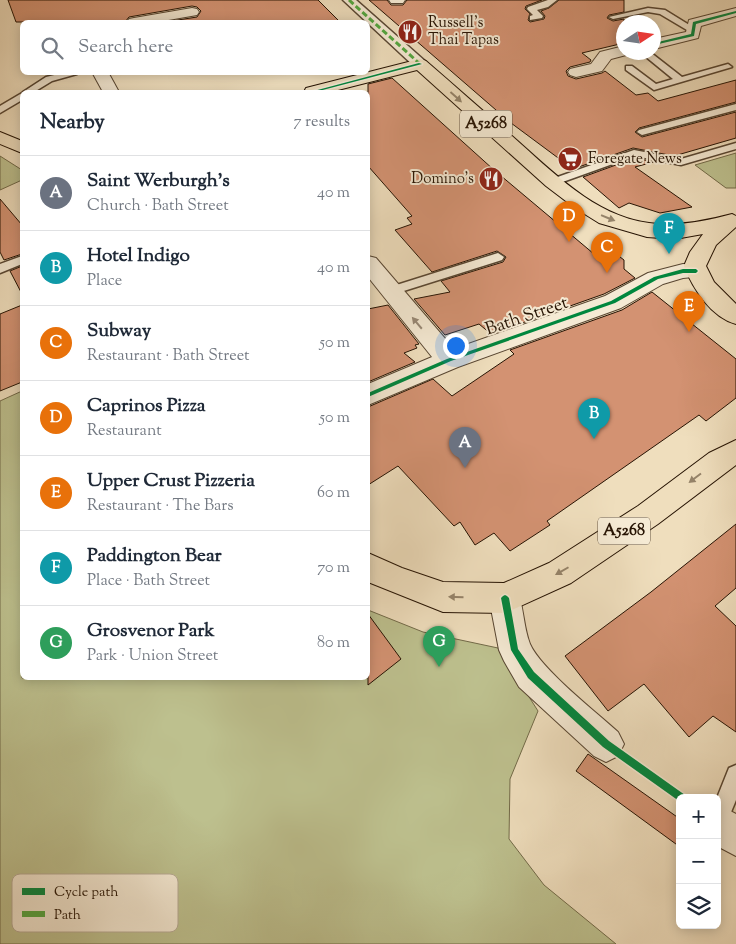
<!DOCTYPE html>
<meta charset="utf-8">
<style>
:root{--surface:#fff;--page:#f6f6f7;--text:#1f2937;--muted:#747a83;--line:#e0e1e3;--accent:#8f2418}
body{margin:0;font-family:"Sorts Mill Goudy",serif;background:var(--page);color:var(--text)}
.controls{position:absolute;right:15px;bottom:15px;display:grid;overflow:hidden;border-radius:8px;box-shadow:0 2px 12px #0003}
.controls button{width:45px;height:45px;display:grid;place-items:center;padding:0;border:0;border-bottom:1px solid var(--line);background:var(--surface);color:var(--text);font:25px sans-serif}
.compass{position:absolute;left:616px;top:15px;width:45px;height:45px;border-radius:50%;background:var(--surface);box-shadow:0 2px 12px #0003;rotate:78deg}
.you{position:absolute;left:455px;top:345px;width:18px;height:18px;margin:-12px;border:4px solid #fff;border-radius:50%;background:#1a73e8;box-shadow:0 0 0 8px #1a73e833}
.badge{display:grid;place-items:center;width:32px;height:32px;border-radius:50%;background:var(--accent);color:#fff;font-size:16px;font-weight:700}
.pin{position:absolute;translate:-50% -41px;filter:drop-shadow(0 1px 2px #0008)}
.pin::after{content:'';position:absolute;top:26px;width:18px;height:15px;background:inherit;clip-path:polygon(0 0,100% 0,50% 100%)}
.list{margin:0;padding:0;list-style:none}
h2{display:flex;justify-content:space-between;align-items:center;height:65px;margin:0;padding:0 20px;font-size:21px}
h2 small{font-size:16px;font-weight:400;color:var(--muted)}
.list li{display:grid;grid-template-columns:32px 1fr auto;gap:15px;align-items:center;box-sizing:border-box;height:75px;padding:0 20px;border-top:1px solid var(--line)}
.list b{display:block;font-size:19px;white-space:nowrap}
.list p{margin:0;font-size:16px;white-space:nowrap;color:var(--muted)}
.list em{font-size:16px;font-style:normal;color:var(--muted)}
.icon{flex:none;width:28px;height:28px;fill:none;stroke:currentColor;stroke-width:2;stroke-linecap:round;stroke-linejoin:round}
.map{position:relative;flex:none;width:736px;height:944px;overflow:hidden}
.search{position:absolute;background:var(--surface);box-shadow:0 2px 12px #0003;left:20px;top:20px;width:350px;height:55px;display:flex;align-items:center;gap:12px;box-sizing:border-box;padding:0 18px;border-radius:8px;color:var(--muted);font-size:19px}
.panel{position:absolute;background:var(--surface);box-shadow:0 2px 12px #0003;left:20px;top:90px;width:350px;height:590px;border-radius:8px}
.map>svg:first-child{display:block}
.green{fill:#bdc08e;stroke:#726a48}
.building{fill:#d39272;stroke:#261303}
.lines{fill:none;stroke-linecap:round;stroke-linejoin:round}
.service-casing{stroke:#584632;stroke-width:3}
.pedestrian-casing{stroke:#584632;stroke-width:3}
.minor-casing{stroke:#584632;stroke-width:2}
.trunk-casing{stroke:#261303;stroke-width:2}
.service{fill:#f5ead4;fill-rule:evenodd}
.pedestrian{fill:#f5ead4;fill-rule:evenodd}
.minor{fill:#f5ead4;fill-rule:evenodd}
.trunk{fill:#efdebd;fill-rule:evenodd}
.quiet{stroke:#53a840;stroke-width:3;stroke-dasharray:6 3;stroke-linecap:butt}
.cycleway-casing{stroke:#f5ead4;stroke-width:3}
.cycleway{fill:#00873e;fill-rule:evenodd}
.oneway{fill:#958369}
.oneway2{fill:#988976}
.labels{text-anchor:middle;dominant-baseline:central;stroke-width:4;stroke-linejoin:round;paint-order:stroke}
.far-poi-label{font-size:15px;fill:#261303;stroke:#f5ead4;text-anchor:start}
.shield{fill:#f5ead4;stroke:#645442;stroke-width:1}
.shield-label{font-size:16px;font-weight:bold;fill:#261303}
.street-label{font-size:18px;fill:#261303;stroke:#f5ead4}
.key{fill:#f5ead4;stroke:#b7aa95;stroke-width:1}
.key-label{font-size:14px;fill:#261303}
</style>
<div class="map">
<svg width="736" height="944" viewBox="0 0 736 944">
<rect width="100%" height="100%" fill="#efdebd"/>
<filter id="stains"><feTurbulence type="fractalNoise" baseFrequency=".004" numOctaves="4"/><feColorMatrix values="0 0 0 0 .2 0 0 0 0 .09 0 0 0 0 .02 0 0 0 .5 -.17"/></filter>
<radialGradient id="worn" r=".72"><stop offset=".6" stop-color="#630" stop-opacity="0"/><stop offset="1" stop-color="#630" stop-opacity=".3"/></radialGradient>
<g class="green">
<path d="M736 153V188H726L695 165Z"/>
<path d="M0 156 22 170V180L0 190Z"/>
<path d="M22 391V678H368V610L423 632 498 648 538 711 510 779 509 839 544 885 616 944H0V401Z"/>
</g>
<g class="building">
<path d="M8 0H318L340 22H165L197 17 201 11 197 7 192 6 129 17 125 22H16Z"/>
<path d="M369 0H387L391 5H403L407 0H542L526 6 525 9 530 14 528 20 530 22 544 19 545 16 541 11 549 8 559 0H624V12L609 15 607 18 613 21 624 19V43L582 53 591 60 590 62 570 67 566 71 568 76 576 79 602 73 605 71 636 95 648 93 658 101 736 80V102L639 128 635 132 642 137 736 112V138L674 156 633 148 573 169 511 123Z"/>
<path d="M392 78 494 170 594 254 607 247 624 260V269L635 278 604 294 491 334 479 324 445 335 414 299 450 292 441 281 503 262 506 257 497 251 432 272 395 230 412 224 407 218 412 216 368 166V84Z"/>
<path d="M635 158 654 162 635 167 692 207 660 213 629 203 619 208 583 177Z"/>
<path d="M0 199 22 225V254L4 260 0 252Z"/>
<path d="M22 266V294L10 271Z"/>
<path d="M652 292 736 359V398L706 421 699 415 547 521 550 525 510 551 494 533 475 545 460 522 454 526 398 466 368 485V407L433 379 452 396 514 354 510 350 622 310Z"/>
<path d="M22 305V382L0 391V314Z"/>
<path d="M388 305 419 344 415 345 417 348 404 353 415 362 368 382V309Z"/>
<path d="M736 524V588L715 606 736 626V732L713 716 689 737 644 684 608 711 565 656 651 592Z"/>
<path d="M368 614 401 659 368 685Z"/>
<path d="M588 754 680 819V847L576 771Z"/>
</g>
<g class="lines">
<defs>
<g id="service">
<path d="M548 0H557L548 7 537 10 543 16 542 18 530 20V16L533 15 527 9 528 7Z"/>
<path d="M648 8 665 10 699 31 692 33 660 14 648 12 613 19 609 17Z"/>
<path d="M640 52H650L682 77 728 64 732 67 654 90 626 70V66H632L656 84 673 79Z"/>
<path d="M67 72 77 74 52 81 34 92H23L46 77Z"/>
<path d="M22 93V100L0 113V106Z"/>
<path d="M736 104V110L642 135 637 132 639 130Z"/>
<path d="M736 143V149L681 165 635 156 557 184H549L548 182 549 180 634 150 681 159Z"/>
<path d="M498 253 504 257 502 260 391 295 385 291 387 288Z"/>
<path d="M22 256V264L0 273V264Z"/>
<path d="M736 765V800L724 829 717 832V798L729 768Z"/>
</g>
<path id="pedestrian" d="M343 0H356L425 61 427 64 425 67H415Z"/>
<g id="minor">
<path d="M389 0H405L403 3H391Z"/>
<path d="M192 8 197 9 199 12 197 15 157 22H127L129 19 134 18Z"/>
<path d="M736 8V16L701 26 698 38 654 49V39L686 32 689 20Z"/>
<path d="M624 46V52H631L630 54 611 59 602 71 576 77 570 75 568 72 570 69 591 64 600 52Z"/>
<path d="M92 72H108L119 92H103Z"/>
<path d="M368 256 376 258 454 349 605 296 648 273 683 264 704 266 707 271 704 276 683 278 663 284 621 308 458 367 368 405V384L432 357 368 277Z"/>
<path d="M505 583 516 587C524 605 523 626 530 644 541 669 596 712 618 732L624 744 618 756 606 762 594 756 519 687 504 661 499 650 489 598 494 587Z"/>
<path d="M717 804 736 814V856L717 846Z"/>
</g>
<g id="trunk">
<path d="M420 59 426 61C455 86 483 111 512 136 552 171 594 216 649 223 676 227 706 221 732 214L736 216V227L716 245 706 266 714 282 736 304V324C711 317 693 289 684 266L690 252 703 234 675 239 647 237 599 223 575 208 546 186 417 70 330 92H304L306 88Z"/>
<path d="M0 132 22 141V153L0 144Z"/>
<path d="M736 440V465L658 524 571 583 505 613 443 612 368 582V553L402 568 443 582 504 583 549 563 638 506 709 453Z"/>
</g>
</defs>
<use href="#service" class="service-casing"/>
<use href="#pedestrian" class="pedestrian-casing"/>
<use href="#minor" class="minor-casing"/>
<use href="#trunk" class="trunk-casing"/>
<use href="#service" class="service"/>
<use href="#pedestrian" class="pedestrian"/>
<use href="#minor" class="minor"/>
<use href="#trunk" class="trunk"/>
<path class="quiet" d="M349 0 420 64"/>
<defs>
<g id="cycleway">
<path d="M736 11V13L696 24 694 36 654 45V43L691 34 693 22Z"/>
<path d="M419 63 422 64 315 92H310Z"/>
<path d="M683 269H696L698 271 696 273H683L658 279 615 303 451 361 368 397V393L447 359 611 301 654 277Z"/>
<path d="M505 595 507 596 509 598 518 649 534 672 609 741 685 795 686 798H680L679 801 603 747 528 678 511 650 501 598 503 596Z"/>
</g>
</defs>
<use href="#cycleway" class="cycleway-casing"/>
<use href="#cycleway" class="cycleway"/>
</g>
<defs><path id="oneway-solid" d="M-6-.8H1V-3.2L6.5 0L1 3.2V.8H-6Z" transform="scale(1.25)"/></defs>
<g class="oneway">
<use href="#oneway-solid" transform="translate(456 97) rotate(42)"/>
<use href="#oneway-solid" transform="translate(608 218) rotate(22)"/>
<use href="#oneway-solid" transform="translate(695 478) rotate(143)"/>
<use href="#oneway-solid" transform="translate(562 571) rotate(150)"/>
<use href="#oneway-solid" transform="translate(456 597) rotate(-179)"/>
</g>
<use class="oneway2" href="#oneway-solid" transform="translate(417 323) rotate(-130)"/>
<defs>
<symbol id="restaurant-disc" viewBox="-11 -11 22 22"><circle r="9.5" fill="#8f2418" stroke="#f5ead4"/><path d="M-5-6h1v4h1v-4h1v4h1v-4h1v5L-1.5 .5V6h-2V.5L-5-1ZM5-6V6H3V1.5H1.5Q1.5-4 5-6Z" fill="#fff"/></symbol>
<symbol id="supermarket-disc" viewBox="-11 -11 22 22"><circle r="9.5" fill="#8f2418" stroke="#f5ead4"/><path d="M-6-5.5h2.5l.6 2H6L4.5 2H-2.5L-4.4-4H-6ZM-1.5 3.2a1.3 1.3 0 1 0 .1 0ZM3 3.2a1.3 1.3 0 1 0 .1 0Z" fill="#fff"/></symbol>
</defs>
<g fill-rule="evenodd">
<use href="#restaurant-disc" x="396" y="18" width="28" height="28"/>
<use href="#supermarket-disc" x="556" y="145" width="28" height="28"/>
<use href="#restaurant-disc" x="477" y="165" width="28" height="28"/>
</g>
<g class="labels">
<g class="far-poi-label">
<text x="428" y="23">Russell's<tspan x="428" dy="17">Thai Tapas</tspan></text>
<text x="588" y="159">Foregate News</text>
<text x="474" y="179" text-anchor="end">Domino's</text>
</g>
<g class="shield">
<rect x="460" y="110.5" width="52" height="27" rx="4"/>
<rect x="598" y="517.5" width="52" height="27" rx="4"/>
</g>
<g class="shield-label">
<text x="486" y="124">A5268</text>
<text x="624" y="531">A5268</text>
</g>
<g class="street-label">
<text transform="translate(527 317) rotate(-19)">Bath Street</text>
</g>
</g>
<rect x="12" y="874" width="166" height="58" rx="8" class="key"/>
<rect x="22" y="888" width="23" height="7" fill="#00873e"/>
<rect x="22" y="911" width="23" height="6" fill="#53a840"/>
<g class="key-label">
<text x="54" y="896">Cycle path</text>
<text x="54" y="919">Path</text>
</g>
<rect width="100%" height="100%" filter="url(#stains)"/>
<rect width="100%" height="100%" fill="url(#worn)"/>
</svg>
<div class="controls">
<button>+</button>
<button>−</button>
<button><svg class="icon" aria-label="layers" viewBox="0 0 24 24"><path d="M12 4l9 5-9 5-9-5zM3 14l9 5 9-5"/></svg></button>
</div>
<svg class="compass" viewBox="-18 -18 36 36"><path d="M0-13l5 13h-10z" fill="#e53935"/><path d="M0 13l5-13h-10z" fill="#747a83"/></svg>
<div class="you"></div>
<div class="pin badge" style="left:465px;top:468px;background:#6b7280">A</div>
<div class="pin badge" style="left:594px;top:439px;background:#0f9aa8">B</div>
<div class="pin badge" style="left:607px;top:273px;background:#e8710a">C</div>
<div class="pin badge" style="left:569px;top:242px;background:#e8710a">D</div>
<div class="pin badge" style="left:689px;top:332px;background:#e8710a">E</div>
<div class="pin badge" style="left:669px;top:254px;background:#0f9aa8">F</div>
<div class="pin badge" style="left:439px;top:667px;background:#2e9e5b">G</div>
<div class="search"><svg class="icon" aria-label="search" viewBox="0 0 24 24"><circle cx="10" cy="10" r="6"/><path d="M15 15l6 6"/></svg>Search here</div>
<section class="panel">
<h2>Nearby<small>7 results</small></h2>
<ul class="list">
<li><span class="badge" style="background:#6b7280">A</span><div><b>Saint Werburgh's</b><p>Church · Bath Street</p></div><em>40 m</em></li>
<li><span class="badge" style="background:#0f9aa8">B</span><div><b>Hotel Indigo</b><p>Place</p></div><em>40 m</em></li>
<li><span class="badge" style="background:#e8710a">C</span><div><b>Subway</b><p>Restaurant · Bath Street</p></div><em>50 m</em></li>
<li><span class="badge" style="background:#e8710a">D</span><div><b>Caprinos Pizza</b><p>Restaurant</p></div><em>50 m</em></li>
<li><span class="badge" style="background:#e8710a">E</span><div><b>Upper Crust Pizzeria</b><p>Restaurant · The Bars</p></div><em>60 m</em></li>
<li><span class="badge" style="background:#0f9aa8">F</span><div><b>Paddington Bear</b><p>Place · Bath Street</p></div><em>70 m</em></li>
<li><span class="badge" style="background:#2e9e5b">G</span><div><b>Grosvenor Park</b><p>Park · Union Street</p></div><em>80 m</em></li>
</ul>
</section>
</div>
